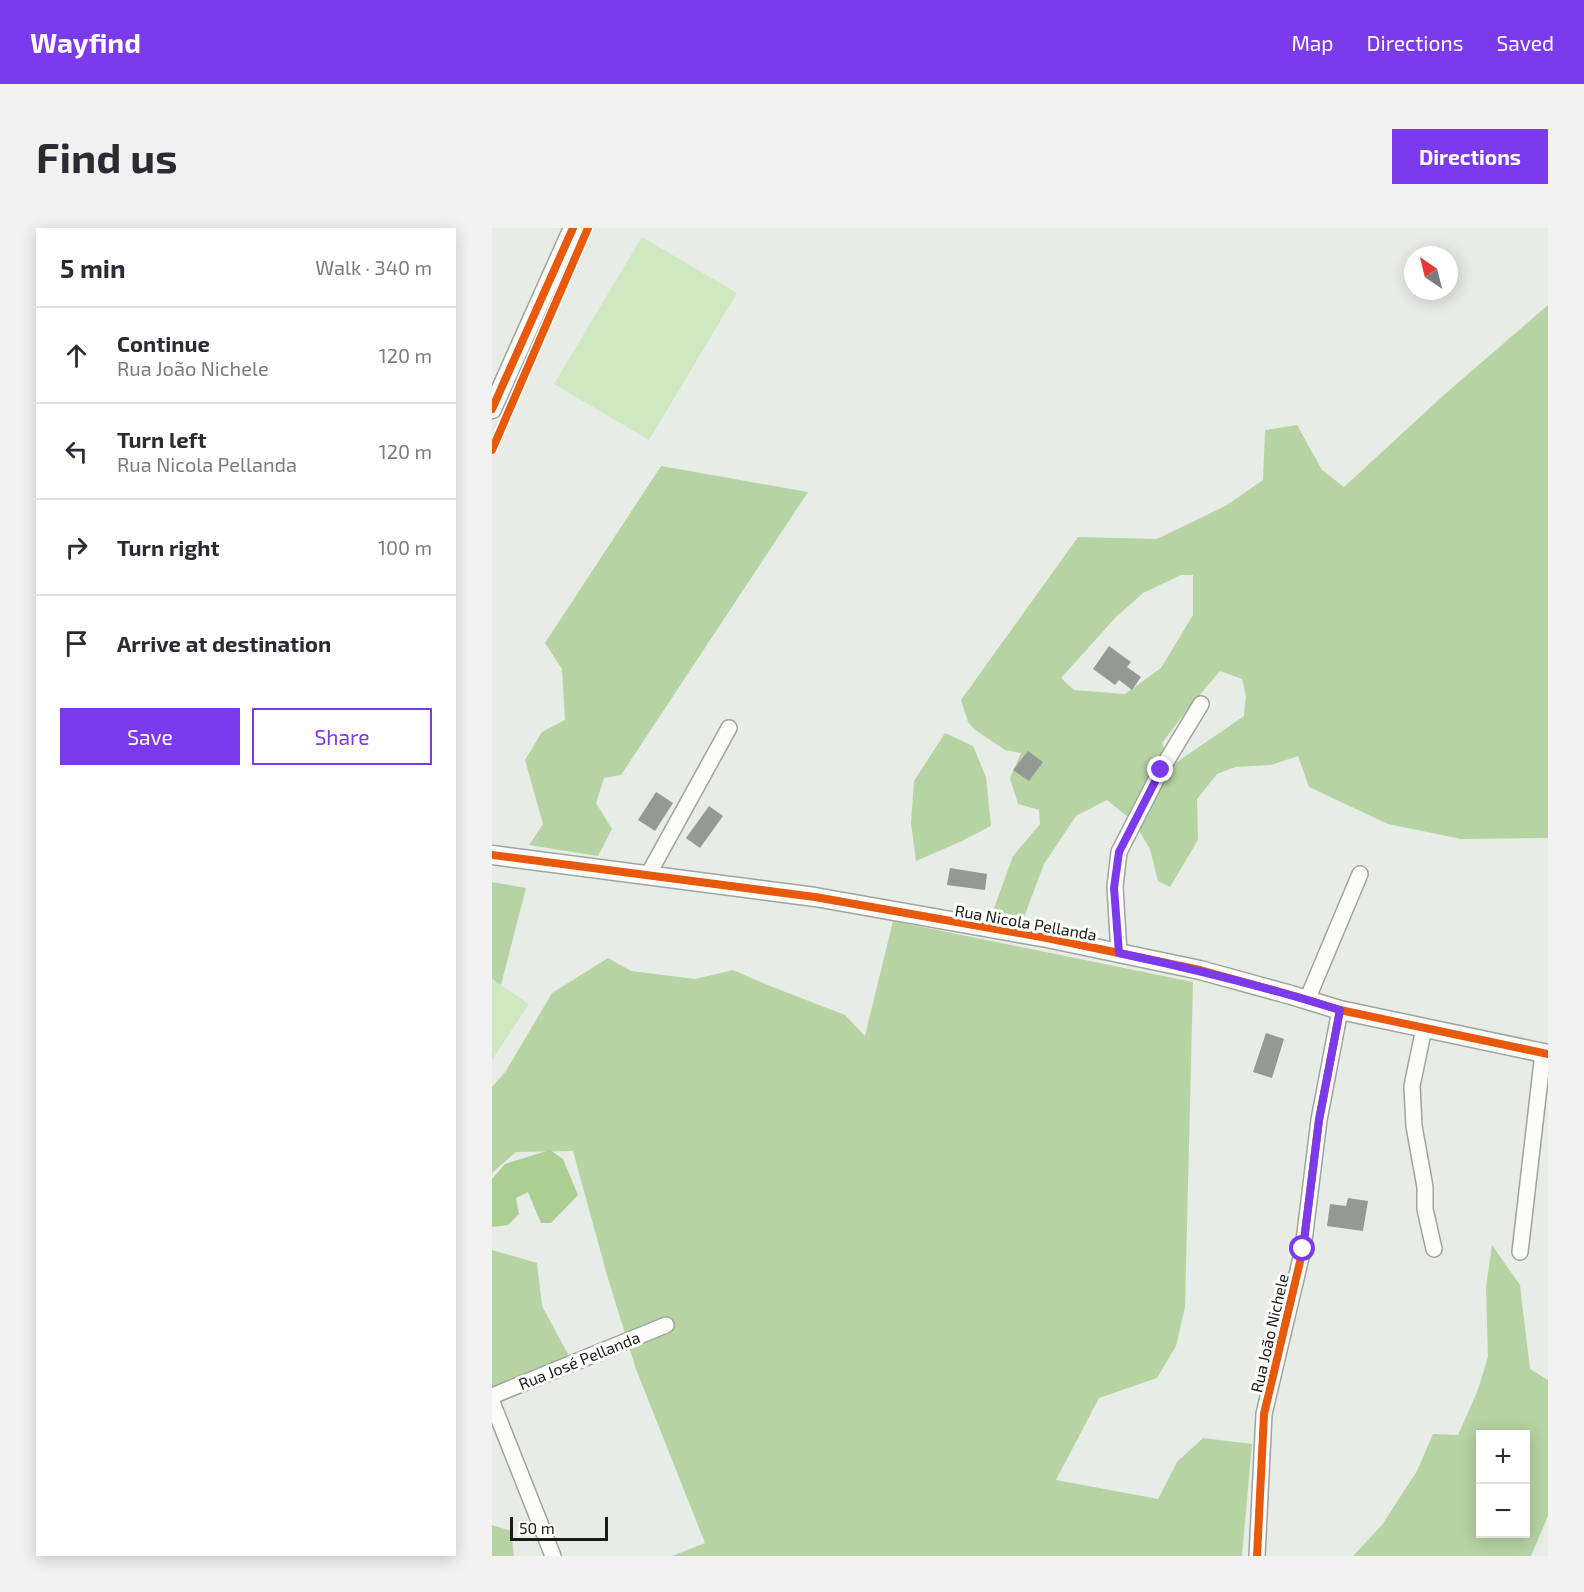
<!DOCTYPE html>
<meta charset="utf-8">
<style>
:root{--surface:#fff;--page:#f2f2f3;--text:#2b2b33;--muted:#7c7c81;--line:#e1e1e2;--accent:#7c3aed}
body{margin:0;font-family:"Exo 2",sans-serif;background:var(--page);color:var(--text)}
.controls{position:absolute;right:18px;bottom:18px;display:grid;overflow:hidden;border-radius:0px;box-shadow:0 3px 15px #0003}
.controls button{width:54px;height:54px;display:grid;place-items:center;padding:0;border:0;border-bottom:2px solid var(--line);background:var(--surface);color:var(--text);font:30px sans-serif}
.compass{position:absolute;left:912px;top:18px;width:54px;height:54px;border-radius:50%;background:var(--surface);box-shadow:0 3px 15px #0003;rotate:325deg}
.scale{position:absolute;left:18px;bottom:15px;width:98px;box-sizing:border-box;padding-left:6px;border:3px solid #181b16;border-top:0;font-size:16px;line-height:21px;white-space:nowrap;color:#181b16;-webkit-text-stroke:4px #fff;paint-order:stroke}
.stop{position:absolute;width:18px;height:18px;margin:-14px;border:4px solid #7c3aed;border-radius:50%;background:#fff}
.stop.end{background:#7c3aed;border-color:#fff;box-shadow:0 2px 6px #0008}
.list{margin:0;padding:0;list-style:none}
h2{display:flex;justify-content:space-between;align-items:center;height:78px;margin:0;padding:0 24px;font-size:26px}
h2 small{font-size:20px;font-weight:400;color:var(--muted)}
.list li{display:grid;grid-template-columns:39px 1fr auto;gap:18px;align-items:center;box-sizing:border-box;height:96px;padding:0 24px;border-top:2px solid var(--line)}
.list b{display:block;font-size:22px;white-space:nowrap}
.list p{margin:0;font-size:20px;white-space:nowrap;color:var(--muted)}
.list em{font-size:20px;font-style:normal;color:var(--muted)}
.actions{display:flex;gap:12px;padding:18px 24px}
.actions a{flex:1;padding:14px 0;border:2px solid var(--accent);border-radius:0px;text-align:center;font-size:21px;color:var(--accent)}
.actions .main{background:var(--accent);color:#fff}
.icon{flex:none;width:33px;height:33px;fill:none;stroke:currentColor;stroke-width:2;stroke-linecap:round;stroke-linejoin:round}
.map{position:relative;flex:none;width:1056px;height:1328px;overflow:hidden;border-radius:0px}
header{display:flex;align-items:center;gap:36px;box-sizing:border-box;height:84px;padding:0 30px;background:var(--accent);color:#fff}
header strong{font-size:28px}
nav{display:flex;gap:33px;margin-inline-start:auto;font-size:21px}
.intro{display:flex;align-items:center;justify-content:space-between;box-sizing:border-box;height:144px;padding:0 36px}
h1{margin:0;font-size:42px}
.button{padding:15px 27px;border-radius:0px;background:var(--accent);color:#fff;font-size:21px;font-weight:700}
main{display:flex;gap:36px;padding:0 36px}
aside{flex:1;background:var(--surface);border-radius:0px;box-shadow:0 3px 15px #0003}
.map>svg:first-child{display:block}
.green{fill:#d0e8c2}
.forest{fill:#b6d3a3;fill-rule:evenodd}
.water{fill:#abcf93}
.building{fill:#959893}
.lines{fill:none;stroke-linecap:round;stroke-linejoin:round}
.minor-casing{stroke:#a0a39e;stroke-width:18}
.major-casing{stroke:#a0a39e;stroke-width:21}
.minor{stroke:#fcfcfb;stroke-width:15}
.major{stroke:#fcfcfb;stroke-width:18}
.cycleway-casing{stroke:#fff;stroke-width:11}
.cycleway{stroke:#e8590c;stroke-width:8}
.route{stroke:#7c3aed;stroke-width:8}
.labels{text-anchor:middle;dominant-baseline:central;stroke-width:6;stroke-linejoin:round;paint-order:stroke}
.street-label{font-size:16px;fill:#181b16;stroke:#fff}
</style>
<header>
<strong>Wayfind</strong>
<nav><a>Map</a><a>Directions</a><a>Saved</a></nav>
</header>
<div class="intro"><h1>Find us</h1><a class="button">Directions</a></div>
<main>
<aside>
<h2>5 min<small>Walk · 340 m</small></h2>
<ul class="list">
<li><svg class="icon" aria-label="ahead" viewBox="0 0 24 24"><path d="M12 20V5M6 11l6-6 6 6"/></svg><div><b>Continue</b><p>Rua João Nichele</p></div><em>120 m</em></li>
<li><svg class="icon" aria-label="left" viewBox="0 0 24 24"><path d="M17 20v-9H6M10 6l-5 5 5 5"/></svg><div><b>Turn left</b><p>Rua Nicola Pellanda</p></div><em>120 m</em></li>
<li><svg class="icon" aria-label="right" viewBox="0 0 24 24"><path d="M7 20v-9h11M14 6l5 5-5 5"/></svg><div><b>Turn right</b></div><em>100 m</em></li>
<li><svg class="icon" aria-label="arrive" viewBox="0 0 24 24"><path d="M6 21V4h12l-3 4 3 4H6"/></svg><div><b>Arrive at destination</b></div></li>
</ul>
<div class="actions"><a class="main">Save</a><a>Share</a></div>
</aside>
<div class="map">
<svg width="1056" height="1328" viewBox="0 0 1056 1328">
<rect width="100%" height="100%" fill="#e8ece6"/>
<g class="green">
<path d="M150 9 245 65 157 212 62 156Z"/>
<path d="M0 751 37 776 0 832Z"/>
</g>
<g class="forest">
<path d="M1056 77V610L969 611 896 596 817 559 806 528 779 537 743 539 725 546 705 571 706 612 678 659 666 653 658 621 642 594 615 572 584 588 552 636 532 689 501 683 521 628 548 596 547 582 526 576 518 550 529 525 513 522 482 501 476 494 469 472 586 309 665 311 735 277 771 252 773 202 805 197 830 242 852 259 953 166ZM689 347H701V387L669 440 633 466 582 462 569 450 624 389 651 365ZM728 443 750 451 754 468 752 488 685 534 675 528 670 515 695 482Z"/>
<path d="M169 238 316 264 129 547 112 550 104 575 120 601 106 628 37 617 51 596 33 532 50 504 73 492 70 441 53 415Z"/>
<path d="M453 505 481 518 494 549 499 598 470 613 424 633 419 595 422 553Z"/>
<path d="M0 654 34 660 9 757 0 751Z"/>
<path d="M401 693 701 754 693 1079 684 1118 665 1150 607 1170 564 1252 666 1271 685 1234 711 1210 760 1216 750 1328H180L213 1315 144 1141 115 1047 81 923 24 924 0 945V859L14 843 60 765 116 730 139 743 203 751 241 742 278 758 353 787 373 808Z"/>
<path d="M1000 1017 1028 1057 1038 1141 1056 1152V1288L1039 1328H861L890 1297 925 1243 941 1206 966 1207 985 1164 996 1129 994 1059ZM988 1206H1034V1306H988Z"/>
<path d="M0 1022 45 1035 50 1078 76 1126 64 1146 0 1172Z"/>
<path d="M0 1297 19 1303 22 1328H0Z"/>
</g>
<path class="water" d="M58 922 71 931 86 967 59 995H49L36 964 24 970 27 986 16 997 0 999V951L13 936Z"/>
<g class="building">
<path d="M617 418 639 434 635 439 649 449 640 462 627 452 623 457 601 441Z"/>
<path d="M536 523 551 534 537 553 521 542Z"/>
<path d="M164 564 181 575 163 603 146 592Z"/>
<path d="M217 578 231 588 208 620 194 610Z"/>
<path d="M458 640 495 646 493 662 455 657Z"/>
<path d="M774 805 792 811 780 850 761 844Z"/>
<path d="M856 970 876 973 871 1003 835 998 838 976 854 978Z"/>
</g>
<g class="lines">
<defs>
<g id="minor">
<path d="M156 647 237 500"/>
<path d="M627 725 623 659 627 624 669 542 709 476"/>
<path d="M815 772 868 646"/>
<path d="M932 800 920 858 922 898 933 959V981L942 1021"/>
<path d="M1028 1024 1051 825"/>
<path d="M0 1168 174 1097"/>
<path d="M0 1174 61 1328"/>
<path d="M765 1328 772 1186 811 1021 827 892 848 782"/>
</g>
<g id="major">
<path d="M0 181 81 0"/>
<path d="M0 627 323 669 555 710 708 742 799 767 848 782 1056 826"/>
</g>
</defs>
<use href="#minor" class="minor-casing"/>
<use href="#major" class="major-casing"/>
<use href="#minor" class="minor"/>
<use href="#major" class="major"/>
<defs>
<g id="cycleway">
<path d="M0 181 81 0"/>
<path d="M0 222 96 0"/>
<path d="M0 627 323 669 555 710 708 742 799 767 848 782 1056 826"/>
<path d="M765 1328 772 1186 811 1021 827 892 848 782"/>
</g>
</defs>
<use href="#cycleway" class="cycleway-casing"/>
<use href="#cycleway" class="cycleway"/>
</g>
<g class="lines">
<path class="route" d="M669 542 627 624 622 660 627 725C702 741 775 759 848 782L827 892 811 1021"/>
</g>
<g class="labels">
<g class="street-label">
<text transform="translate(534 694) rotate(10)">Rua Nicola Pellanda</text>
<text transform="translate(777 1105) rotate(-77)">Rua João Nichele</text>
<text transform="translate(87 1132) rotate(-22)">Rua José Pellanda</text>
</g>
</g>
</svg>
<div class="controls">
<button>+</button>
<button>−</button>
</div>
<svg class="compass" viewBox="-18 -18 36 36"><path d="M0-13l5 13h-10z" fill="#e53935"/><path d="M0 13l5-13h-10z" fill="#7c7c81"/></svg>
<div class="scale">50 m</div>
<div class="stop" style="left:811px;top:1021px"></div>
<div class="stop end" style="left:669px;top:542px"></div>
</div>
</main>
